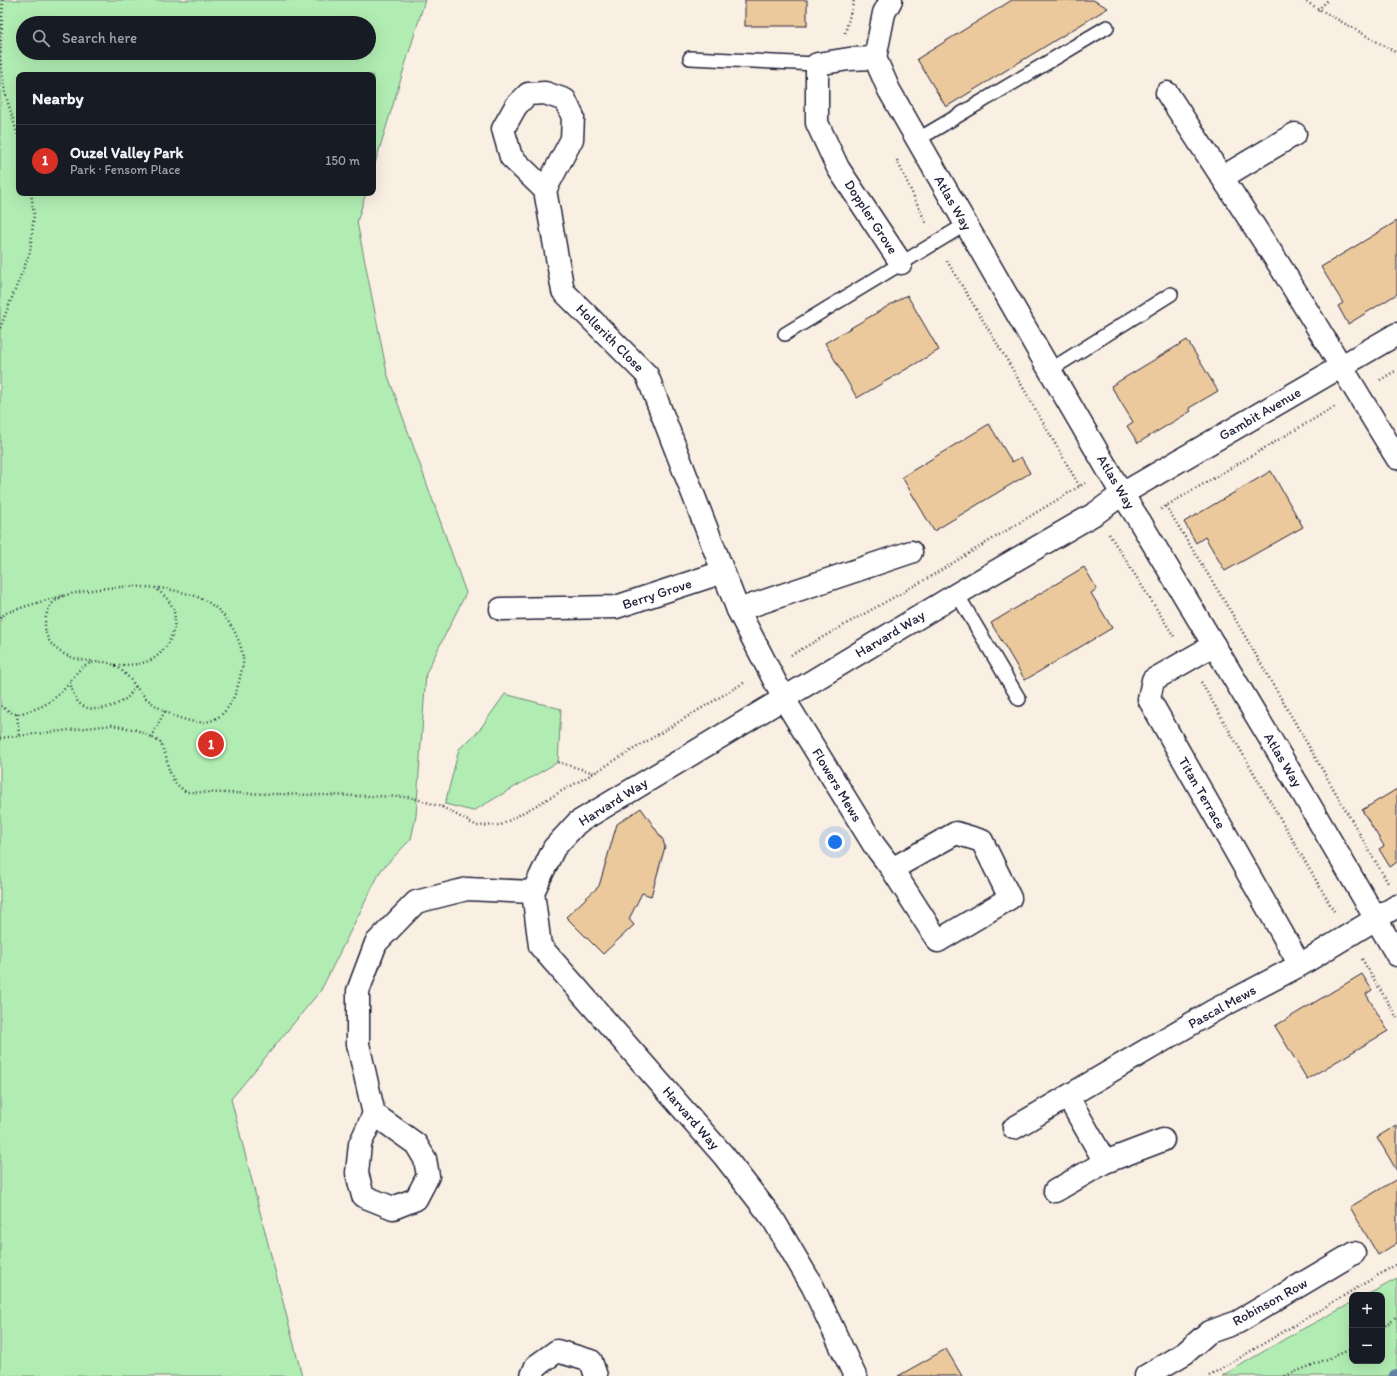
<!DOCTYPE html>
<meta charset="utf-8">
<style>
:root{--surface:#171b24;--page:#242831;--text:#f1f3f6;--muted:#9ea1a6;--line:#363941;--accent:#d93025}
body{margin:0;font-family:Itim,sans-serif;background:var(--page);color:var(--text)}
.controls{position:absolute;right:12px;bottom:12px;display:grid;overflow:hidden;border-radius:8px;box-shadow:0 4px 16px #0002}
.controls button{width:36px;height:36px;display:grid;place-items:center;padding:0;border:0;border-bottom:1px solid var(--line);background:var(--surface);color:var(--text);font:20px sans-serif}
.you{position:absolute;left:835px;top:842px;width:14px;height:14px;margin:-10px;border:3px solid #fff;border-radius:50%;background:#1a73e8;box-shadow:0 0 0 6px #1a73e833}
.badge{display:grid;place-items:center;width:26px;height:26px;border-radius:50%;background:var(--accent);color:#fff;font-size:13px;font-weight:700}
.pin{position:absolute;translate:-50% -50%;border:2px solid #fff;box-shadow:0 1px 4px #0006}
.list{margin:0;padding:0;list-style:none}
h2{display:flex;justify-content:space-between;align-items:center;height:52px;margin:0;padding:0 16px;font-size:17px}
h2 small{font-size:13px;font-weight:400;color:var(--muted)}
.list li{display:grid;grid-template-columns:26px 1fr auto;gap:12px;align-items:center;box-sizing:border-box;height:72px;padding:0 16px;border-top:1px solid var(--line)}
.list b{display:block;font-size:15px;white-space:nowrap}
.list p{margin:0;font-size:13px;white-space:nowrap;color:var(--muted)}
.list em{font-size:13px;font-style:normal;color:var(--muted)}
.icon{flex:none;width:22px;height:22px;fill:none;stroke:currentColor;stroke-width:2;stroke-linecap:round;stroke-linejoin:round}
.map{position:relative;flex:none;width:1397px;height:1376px;overflow:hidden}
.search{position:absolute;background:var(--surface);box-shadow:0 4px 16px #0002;left:16px;top:16px;width:360px;height:44px;display:flex;align-items:center;gap:10px;box-sizing:border-box;padding:0 14px;border-radius:22px;color:var(--muted);font-size:15px}
.panel{position:absolute;background:var(--surface);box-shadow:0 4px 16px #0002;left:16px;top:72px;width:360px;height:124px;border-radius:8px}
.map>svg:first-child{display:block}
.green{fill:#b1edb2;stroke:#6a8876;fill-rule:evenodd}
.lines{fill:none;stroke-linecap:round;stroke-linejoin:round}
.stream{stroke:#6381a5;stroke-width:9}
.building{fill:#ecc99d;stroke:#22223b}
.service-casing{stroke:#22223b;stroke-width:16}
.minor-casing{stroke:#22223b;stroke-width:25}
.path{stroke:#22223b;stroke-width:2.5;stroke-dasharray:1 3;stroke-linecap:butt}
.service{stroke:#fff;stroke-width:13}
.minor{stroke:#fff;stroke-width:22}
.labels{text-anchor:middle;dominant-baseline:central;stroke-width:4;stroke-linejoin:round;paint-order:stroke}
.street-label{font-size:14px;fill:#22223b;stroke:#fff}
</style>
<div class="map">
<svg width="1397" height="1376" viewBox="0 0 1397 1376">
<rect width="100%" height="100%" fill="#f9efe2"/>
<filter id="ink" filterUnits="userSpaceOnUse"><feTurbulence type="fractalNoise" baseFrequency=".025" numOctaves="2"/><feDisplacementMap in="SourceGraphic" scale="8" xChannelSelector="R" yChannelSelector="G"/><feConvolveMatrix kernelMatrix="1 2 1 2 8 2 1 2 1" color-interpolation-filters="sRGB"/></filter>
<g filter="url(#ink)">
<g class="green">
<path d="M0 0H425L373 170V75H19V193H366L357 222 387 373 466 593 426 673 416 816 411 839 381 870 321 990 231 1099 302 1376H0ZM23 23H369V53H23Z"/>
<path d="M505 694 561 709 558 762 473 811 445 804 459 749 478 732Z"/>
<path d="M1397 1279V1376H1222L1295 1333 1352 1303V1361H1382V1295H1367Z"/>
</g>
<g class="lines">
<path class="stream" d="M1393 1376 1397 1374"/>
</g>
<g class="building">
<rect x="745" y="0" width="62" height="26"/>
<path d="M1012 0H1093L1108 8 946 107 917 59Z"/>
<path d="M1397 221V294L1348 324 1338 306 1343 303 1321 267Z"/>
<path d="M907 295 939 350 857 398 825 343Z"/>
<path d="M1187 340 1218 391 1189 408 1191 411 1138 443 1127 426 1133 422 1111 386Z"/>
<path d="M989 424 1012 462 1021 457 1030 473 934 531 902 477Z"/>
<path d="M1271 471 1303 527 1225 571 1205 537 1196 543 1184 522Z"/>
<path d="M1084 567 1097 589 1091 593 1112 628 1025 680 991 623Z"/>
<path d="M1397 789V862L1390 867 1379 849 1384 846 1362 810Z"/>
<path d="M641 808 663 840 665 847 651 896 642 893 629 919 634 925 603 954 566 917 599 886 617 824Z"/>
<path d="M1362 974 1372 990 1366 994 1388 1031 1307 1079 1275 1026Z"/>
<path d="M1397 1125V1171L1377 1137Z"/>
<path d="M1397 1179V1243L1378 1255 1350 1207Z"/>
<path d="M946 1349 962 1376H898Z"/>
</g>
<g class="lines">
<defs>
<g id="service">
<path d="M690 58 817 64"/>
<path d="M917 140 1107 27"/>
<path d="M785 334 966 224"/>
<path d="M1050 370 1171 294"/>
<path d="M957 594 1019 699"/>
</g>
<g id="minor">
<path d="M891 0 884 13 875 58 889 90 1038 350 1122 494 1139 520 1302 792 1397 955"/>
<path d="M875 58 849 59 817 64V123L838 168 901 263"/>
<path d="M1167 93 1280 266 1397 458"/>
<path d="M1223 177 1295 134"/>
<path d="M545 190 572 139 573 117 565 100 545 93 528 94 516 106 503 129 511 157 545 190 563 291 647 375 738 610 784 699 874 845 892 869 938 941 1010 898 982 841 956 833 892 869"/>
<path d="M501 609 616 607 723 572"/>
<path d="M738 610 911 552"/>
<path d="M1214 645 1153 680 1149 699 1300 965"/>
<path d="M1068 1097 1105 1162"/>
<path d="M374 1114 360 1144 357 1173 363 1196 393 1208 416 1199 428 1176 425 1159 416 1144 374 1114 358 1044V991L376 943 416 902 467 889 533 892"/>
<path d="M1014 1128 1213 1011 1300 965 1397 906"/>
<path d="M1055 1191 1105 1162 1163 1140"/>
<path d="M532 1376 536 1366 557 1351 591 1361 596 1376"/>
<path d="M855 1376 813 1287 773 1219 724 1156 540 946 533 892 554 848 577 823 957 594 1096 513 1122 494 1397 334"/>
<path d="M1146 1376 1185 1353 1209 1332 1238 1322 1354 1253"/>
</g>
</defs>
<use href="#service" class="service-casing"/>
<use href="#minor" class="minor-casing"/>
<g class="path">
<path d="M3 0 0 57 5 93 19 139"/>
<path d="M1303 0 1397 53"/>
<path d="M1318 10 1328 0"/>
<path d="M845 33 854 0"/>
<path d="M897 160 926 223"/>
<path d="M947 261 1010 365 1080 487"/>
<path d="M0 328 30 252 34 214 31 193"/>
<path d="M1380 380 1397 370"/>
<path d="M1166 506 1231 612 1388 883"/>
<path d="M1161 509 1336 406"/>
<path d="M1109 534 1175 638"/>
<path d="M63 596C60 598 54 601 51 605 47 610 45 619 45 625 45 650 72 661 93 661"/>
<path d="M0 618 6 613C61 594 114 580 172 590 185 593 201 596 212 605 228 616 241 639 243 658 244 663 242 668 241 673 237 693 228 720 204 722 186 724 159 710 146 698 131 683 121 660 98 662 78 663 75 678 64 689 54 700 42 708 28 711 25 712 20 714 16 714 11 713 5 708 0 706"/>
<path d="M791 655 928 578 1085 483"/>
<path d="M115 665C128 665 139 665 151 660 167 652 178 629 174 612 172 602 163 594 155 588"/>
<path d="M70 682C72 690 75 702 83 706 96 713 115 707 127 698 130 695 133 690 136 686"/>
<path d="M1201 682 1335 913"/>
<path d="M17 714 19 735"/>
<path d="M151 737 165 711"/>
<path d="M0 738 112 725 137 730 160 742 166 756 169 770 175 783 186 792 410 797 442 807 477 826 501 825 594 773 745 682"/>
<path d="M558 762 594 773"/>
<path d="M442 807 445 804"/>
<path d="M1362 959 1397 1018"/>
<path d="M1382 1328 1397 1316"/>
<path d="M1209 1376 1397 1264"/>
<path d="M1285 1376 1352 1349"/>
</g>
<use href="#service" class="service"/>
<use href="#minor" class="minor"/>
</g>
</g>
<g class="labels">
<g class="street-label">
<text transform="translate(953 203) rotate(60)">Atlas Way</text>
<text transform="translate(871 217) rotate(57)">Doppler Grove</text>
<text transform="translate(610 338) rotate(45)">Hollerith Close</text>
<text transform="translate(1260 414) rotate(-30)">Gambit Avenue</text>
<text transform="translate(1116 482) rotate(59)">Atlas Way</text>
<text transform="translate(657 594) rotate(-18)">Berry Grove</text>
<text transform="translate(890 634) rotate(-31)">Harvard Way</text>
<text transform="translate(1283 760) rotate(59)">Atlas Way</text>
<text transform="translate(837 785) rotate(59)">Flowers Mews</text>
<text transform="translate(1202 793) rotate(60)">Titan Terrace</text>
<text transform="translate(613 802) rotate(-32)">Harvard Way</text>
<text transform="translate(1222 1007) rotate(-29)">Pascal Mews</text>
<text transform="translate(691 1118) rotate(49)">Harvard Way</text>
<text transform="translate(1270 1302) rotate(-29)">Robinson Row</text>
</g>
</g>
</svg>
<div class="controls">
<button>+</button>
<button>−</button>
</div>
<div class="you"></div>
<div class="pin badge" style="left:211px;top:744px">1</div>
<div class="search"><svg class="icon" aria-label="search" viewBox="0 0 24 24"><circle cx="10" cy="10" r="6"/><path d="M15 15l6 6"/></svg>Search here</div>
<section class="panel">
<h2>Nearby<small></small></h2>
<ul class="list">
<li><span class="badge">1</span><div><b>Ouzel Valley Park</b><p>Park · Fensom Place</p></div><em>150 m</em></li>
</ul>
</section>
</div>
